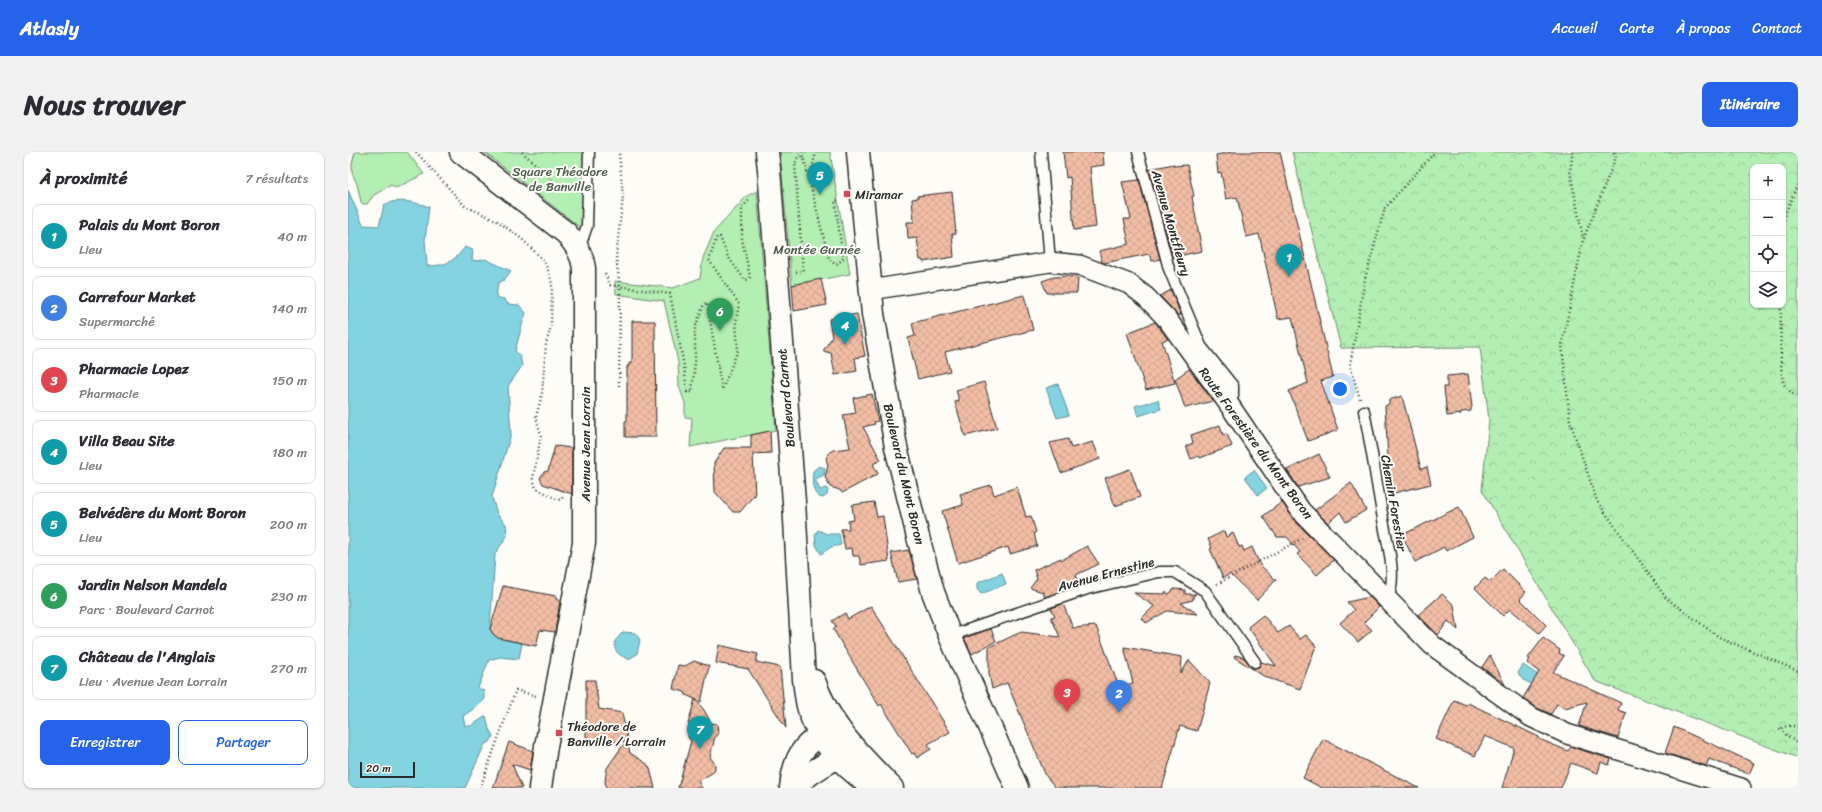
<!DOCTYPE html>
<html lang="fr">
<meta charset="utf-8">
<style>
:root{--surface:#fff;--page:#f2f2f3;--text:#2b2b33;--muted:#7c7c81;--line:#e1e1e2;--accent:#2563eb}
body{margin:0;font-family:Sriracha,sans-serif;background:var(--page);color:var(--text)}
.controls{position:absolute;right:12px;top:12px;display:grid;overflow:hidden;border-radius:8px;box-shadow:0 1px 3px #0004}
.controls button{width:36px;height:36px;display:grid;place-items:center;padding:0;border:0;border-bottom:1px solid var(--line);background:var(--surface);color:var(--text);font:20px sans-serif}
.scale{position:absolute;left:12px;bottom:10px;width:55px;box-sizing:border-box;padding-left:4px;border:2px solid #2b2b2b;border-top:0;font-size:11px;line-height:14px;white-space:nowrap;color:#2b2b2b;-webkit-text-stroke:3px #fdfcf7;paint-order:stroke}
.you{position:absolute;left:992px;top:237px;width:14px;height:14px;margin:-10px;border:3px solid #fff;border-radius:50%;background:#1a73e8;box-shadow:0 0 0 6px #1a73e833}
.badge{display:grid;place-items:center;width:26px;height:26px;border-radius:50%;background:var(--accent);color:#fff;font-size:13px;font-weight:700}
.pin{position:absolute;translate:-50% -33px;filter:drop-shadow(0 1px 2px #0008)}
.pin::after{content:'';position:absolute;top:21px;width:14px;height:12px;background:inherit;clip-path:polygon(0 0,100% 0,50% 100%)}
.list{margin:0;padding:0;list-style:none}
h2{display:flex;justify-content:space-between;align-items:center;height:52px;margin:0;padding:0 16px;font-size:17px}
h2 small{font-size:13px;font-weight:400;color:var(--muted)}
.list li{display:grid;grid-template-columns:26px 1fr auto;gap:12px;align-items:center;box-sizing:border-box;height:64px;margin:0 8px 8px;padding:0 8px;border:1px solid var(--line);border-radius:8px}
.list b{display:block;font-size:15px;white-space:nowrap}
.list p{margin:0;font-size:13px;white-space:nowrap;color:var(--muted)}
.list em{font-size:13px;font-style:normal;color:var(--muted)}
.actions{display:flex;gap:8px;padding:12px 16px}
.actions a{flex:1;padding:9px 0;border:1px solid var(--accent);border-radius:8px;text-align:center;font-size:14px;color:var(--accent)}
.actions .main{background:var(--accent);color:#fff}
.icon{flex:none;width:22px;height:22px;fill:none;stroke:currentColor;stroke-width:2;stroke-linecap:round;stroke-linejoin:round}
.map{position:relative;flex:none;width:1450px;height:636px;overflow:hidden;border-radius:8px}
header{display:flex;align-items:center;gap:24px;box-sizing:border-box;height:56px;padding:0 20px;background:var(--accent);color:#fff}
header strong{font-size:19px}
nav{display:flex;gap:22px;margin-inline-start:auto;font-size:14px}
.intro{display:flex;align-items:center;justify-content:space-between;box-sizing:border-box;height:96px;padding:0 24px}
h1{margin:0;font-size:28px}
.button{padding:10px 18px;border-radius:8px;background:var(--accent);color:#fff;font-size:14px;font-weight:700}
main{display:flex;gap:24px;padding:0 24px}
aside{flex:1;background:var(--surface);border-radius:8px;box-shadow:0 1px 3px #0004}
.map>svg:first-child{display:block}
.forest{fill:url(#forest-crowns);stroke:#6f8c6f;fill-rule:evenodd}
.green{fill:#b3eeb3;stroke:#6f8c6f}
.water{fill:#84d3e0;stroke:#609098}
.building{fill:url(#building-cross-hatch);stroke:#2b2b2b}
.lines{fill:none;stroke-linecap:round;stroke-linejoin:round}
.lane-casing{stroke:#2b2b2b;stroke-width:13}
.street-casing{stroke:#2b2b2b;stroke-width:22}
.secondary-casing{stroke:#2b2b2b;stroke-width:25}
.path{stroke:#2b2b2b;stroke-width:2.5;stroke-dasharray:1 3;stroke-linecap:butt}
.lane{stroke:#fdfcf7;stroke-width:10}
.street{stroke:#fdfcf7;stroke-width:19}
.secondary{stroke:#fdfcf7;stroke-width:22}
.poi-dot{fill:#d1495b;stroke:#fdfcf7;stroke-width:1.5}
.labels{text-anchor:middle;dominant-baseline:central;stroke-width:4;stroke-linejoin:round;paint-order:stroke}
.park-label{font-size:13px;fill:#4d5c4d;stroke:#fdfcf7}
.poi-label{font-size:13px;fill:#2b2b2b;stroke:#fdfcf7;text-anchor:start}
.street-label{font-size:13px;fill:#2b2b2b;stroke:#fdfcf7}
</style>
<header>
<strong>Atlasly</strong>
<nav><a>Accueil</a><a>Carte</a><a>À propos</a><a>Contact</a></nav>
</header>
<div class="intro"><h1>Nous trouver</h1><a class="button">Itinéraire</a></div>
<main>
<aside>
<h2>À proximité<small>7 résultats</small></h2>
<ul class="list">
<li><span class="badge" style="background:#0f9aa8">1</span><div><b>Palais du Mont Boron</b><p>Lieu</p></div><em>40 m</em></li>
<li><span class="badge" style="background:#3f7fe0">2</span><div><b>Carrefour Market</b><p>Supermarché</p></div><em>140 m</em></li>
<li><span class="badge" style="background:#e0444e">3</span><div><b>Pharmacie Lopez</b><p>Pharmacie</p></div><em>150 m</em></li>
<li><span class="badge" style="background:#0f9aa8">4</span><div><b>Villa Beau Site</b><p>Lieu</p></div><em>180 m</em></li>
<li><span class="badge" style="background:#0f9aa8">5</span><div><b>Belvédère du Mont Boron</b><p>Lieu</p></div><em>200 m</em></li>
<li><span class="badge" style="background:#2e9e5b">6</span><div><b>Jardin Nelson Mandela</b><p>Parc · Boulevard Carnot</p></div><em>230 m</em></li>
<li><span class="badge" style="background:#0f9aa8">7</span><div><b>Château de l'Anglais</b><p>Lieu · Avenue Jean Lorrain</p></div><em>270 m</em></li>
</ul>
<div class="actions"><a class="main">Enregistrer</a><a>Partager</a></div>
</aside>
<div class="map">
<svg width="1450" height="636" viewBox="0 0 1450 636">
<defs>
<pattern id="forest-crowns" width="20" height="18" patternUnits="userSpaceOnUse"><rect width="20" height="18" fill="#b3eeb3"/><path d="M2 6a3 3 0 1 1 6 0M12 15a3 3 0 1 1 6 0" fill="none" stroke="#9acc9a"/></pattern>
<pattern id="building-cross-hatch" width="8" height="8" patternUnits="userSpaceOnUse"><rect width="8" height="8" fill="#f2bda5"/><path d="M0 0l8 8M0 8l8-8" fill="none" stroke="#d0a38e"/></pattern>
</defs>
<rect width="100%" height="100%" fill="#fdfcf7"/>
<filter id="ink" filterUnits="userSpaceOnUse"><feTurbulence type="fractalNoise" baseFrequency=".025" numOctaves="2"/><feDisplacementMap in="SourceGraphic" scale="8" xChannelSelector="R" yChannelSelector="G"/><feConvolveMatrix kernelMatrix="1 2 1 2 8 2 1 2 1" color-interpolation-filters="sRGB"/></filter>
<g filter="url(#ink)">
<path class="forest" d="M944 0H1450V606L1247 529 1134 338 1141 268 1132 195 993 196ZM1405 15H1435V153H1405Z"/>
<g class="green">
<path d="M7 0H59L76 22 48 36 43 33 26 43 19 52H15L13 50 9 32 4 21V12Z"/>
<path d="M136 0H239V34L233 76Z"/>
<path d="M432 0H482L502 122 444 133Z"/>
<path d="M409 39 428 278 342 295 344 266 337 265V251L331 234 330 210 316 149 268 142 267 129 325 136 352 126 355 106 366 80 399 44Z"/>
</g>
<g class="water">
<path d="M0 38 15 73 31 74 36 53C47 46 69 50 81 55L77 88 79 114C97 114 106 110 117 95L125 98 124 108 130 109 137 107 163 119 156 128 150 131 148 146 156 147 160 152 171 153 178 161C173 174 171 186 167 199L172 204 174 214 160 234 163 282 144 345 149 362 158 372 159 384 147 402 142 477C148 489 162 488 174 491L171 507 152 505 141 508 130 536 136 539V547L127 556 115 564 117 574H123L138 564 141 577 145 584 142 590 137 592 117 636H0Z"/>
<path d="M710 232 721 263 709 266 698 236Z"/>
<path d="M810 248 813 257 790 264 787 254Z"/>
<path d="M471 314 477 316 476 323 467 327 472 338 478 336 480 338 479 343 475 346C463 344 464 328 465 319Z"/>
<path d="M906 318 919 336 910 343 897 325Z"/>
<path d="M470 378 479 382H491L493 393 483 395 473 402 468 393 467 383Z"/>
<path d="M654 421 658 432 633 442 629 437V431Z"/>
<path d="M275 480 287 481 292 488 289 502 281 507C272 504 265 500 267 489Z"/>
<path d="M1175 513 1193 525 1184 532 1175 528 1170 521Z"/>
</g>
<g class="building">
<path d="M715 0H755L756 13 742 15 748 75 726 78 722 25 718 26Z"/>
<path d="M884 0H932L985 225 973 229 990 278 960 289 941 239 960 231 944 165 930 167 911 82 898 85 889 45 878 47 873 20 870 21 868 3Z"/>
<path d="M826 12V14L839 13 846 44 844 45 854 99 825 105 801 17Z"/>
<path d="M791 28 812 107 804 109 801 102 756 111 754 110 751 99 781 92 776 67H783L774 30Z"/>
<path d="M604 40 608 82H604L606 105 575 110V108H572L569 86 560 87 559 70H566L564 47 570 46 569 44Z"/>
<path d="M719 124 730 126 729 141H699L694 129 706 125Z"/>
<path d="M473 127 479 153 446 159 444 133Z"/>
<path d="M823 138 833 163 831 164 812 144Z"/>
<path d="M676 143 685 178 597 200 602 219 570 227 560 186 567 184 564 171Z"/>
<path d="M509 162 517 204 507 206 509 219 487 223 483 201 475 199 484 185 481 167Z"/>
<path d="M284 169H307L308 285H277V269H279V214H281V211H284Z"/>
<path d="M807 170 820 187 814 189 827 231 798 238 779 181Z"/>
<path d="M841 217 865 249 837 256 827 227Z"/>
<path d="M1120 222 1124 255 1123 256V259L1113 260V262L1099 264 1096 235H1099V224Z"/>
<path d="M636 230 649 276 617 284 607 250 611 249 608 238Z"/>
<path d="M524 242 530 269 526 270 527 272 515 275 533 308 525 312 530 322 494 341 492 338 482 335 477 325 480 314 478 306 481 301 485 298 502 296 495 263 508 261 505 246Z"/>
<path d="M1054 244 1073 317 1079 315 1083 332 1046 341 1041 324 1037 254 1041 252V248Z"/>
<path d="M872 273 875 283 879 282 884 294 852 306 851 304 843 307 838 294 845 291 843 283Z"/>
<path d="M422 279 423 301 405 302 407 344 406 343 392 360H385L367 340 366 311 376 296H403V283Z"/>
<path d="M720 287 723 296 745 290 752 307 713 321 702 291Z"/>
<path d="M207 294 224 296V342L195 332 192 326 196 320 200 319Z"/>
<path d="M971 302 982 325 950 335 939 318Z"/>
<path d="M782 317 792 345 767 354 757 326Z"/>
<path d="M1003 331 1018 358 998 370 992 360 980 371 967 358Z"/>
<path d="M643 333 646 343 669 335 678 365 683 364 688 380 686 381 689 394 662 402 660 395 610 411 594 359 615 353 612 342Z"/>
<path d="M526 350 529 365 535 364 541 409 513 413 511 404H505L504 396 497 397 493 377H501L500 369 506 368 504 353Z"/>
<path d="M934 350 945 367 986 408 969 423 949 402 952 400 939 385H929L915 364Z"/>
<path d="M1111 355 1125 385 1098 399 1096 395 1067 410 1054 383Z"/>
<path d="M876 379 878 385 885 381 891 395 894 394 896 399 904 395 912 413 928 428 909 448 882 422 875 426 862 397 864 396 860 387Z"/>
<path d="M739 394 751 412 728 423 732 433 697 445 695 440 682 436 689 427 686 418 713 406 714 408Z"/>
<path d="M561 398 569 427 550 430 543 401Z"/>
<path d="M1155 417 1178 440 1172 447 1198 473 1191 481 1162 457 1155 464 1127 436 1137 426 1142 430Z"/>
<path d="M155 434 208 444V447L212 449 207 480 192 478 188 494 150 486 145 482 142 477Z"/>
<path d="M826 437 837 438V442H848L845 444V448L833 451 850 462 819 459 798 471 794 466 806 454 786 441 817 442V440L821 442Z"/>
<path d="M1094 442 1106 453 1110 478 1100 469 1090 483 1070 463Z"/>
<path d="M1022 445 1031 455 1016 470 1024 478 1010 490 992 471 1006 458 999 450Z"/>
<path d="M715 452 725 476 748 474 771 535 785 531 776 495 834 505 833 522 841 508 862 531 849 579 832 574 814 636H708L698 624 659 531 644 537 641 521V495L673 480 712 485 703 465 707 464 703 456Z"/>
<path d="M523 454 602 580 580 592 583 597 569 606 566 601 564 602 533 552 531 554 485 477 488 474 484 469 497 461 500 467Z"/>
<path d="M915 463 930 481 941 474 952 487 958 483 968 494 952 537 917 525 886 505 887 503 895 505 905 516 911 515 913 510 928 514 900 475Z"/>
<path d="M643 477 648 489 624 502 616 486Z"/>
<path d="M1195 486 1212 498 1211 501 1216 504 1205 520 1273 551 1270 558 1278 561 1270 586 1231 574 1239 550 1217 556 1209 552 1203 562 1189 556 1175 546 1191 520 1179 511 1182 507 1180 506Z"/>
<path d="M371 493 410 502 408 510 432 515 438 576 400 517 368 511Z"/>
<path d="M1142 503 1157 533 1134 515Z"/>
<path d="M346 509 361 514 353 550 338 543 337 540 325 537 330 513 337 514Z"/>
<path d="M238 528H247L251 557 274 561 282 601 299 612 302 617 307 636H258L257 629 259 616 278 589 238 594Z"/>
<path d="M347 547 356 558 363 571 369 572 370 581 367 585 362 605 367 612V617L364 621 350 629 354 636H330L343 589 340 585 343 573 340 572Z"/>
<path d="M1106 548 1118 553 1120 551 1191 585V587L1220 599 1223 595 1263 607 1261 613 1253 610 1250 621 1223 611 1213 636H1154L1166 596 1137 584 1127 604 1088 587Z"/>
<path d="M1326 575 1406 611 1401 622 1361 607 1358 614 1317 601Z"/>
<path d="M975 587 1071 636H974L955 626Z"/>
<path d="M161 590 185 599 182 618 164 612 174 636H145Z"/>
</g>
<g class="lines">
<defs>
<g id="lane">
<path d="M693 0 702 110"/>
<path d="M790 0 821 117 853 194 885 234V244L880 251"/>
<path d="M231 97 239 74 241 0"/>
<path d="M1016 259C1023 293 1028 327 1034 361 1038 390 1050 419 1040 448"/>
<path d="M602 484 739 437 811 420H827L857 439 907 510"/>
</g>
<path id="street" d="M522 138 702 110 731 113 781 132 798 145 819 167 880 251 953 359 1084 493 1183 565 1219 582 1393 636"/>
<g id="secondary">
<path d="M113 0 218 81C227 92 234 101 236 116V391L198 594 192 636"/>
<path d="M419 0 421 17 446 350 456 527C457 536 458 545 460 554 469 590 498 616 526 636"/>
<path d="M510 0 525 162 548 295 570 385 585 440 602 484 669 636"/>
<path d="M466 529C484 577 509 600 544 636"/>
<path d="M443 636C445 616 451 592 473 585 477 584 484 585 489 585"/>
<path d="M446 636C459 622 473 615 489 605L494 591"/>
</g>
</defs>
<use href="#lane" class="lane-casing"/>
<use href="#street" class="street-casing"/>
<use href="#secondary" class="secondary-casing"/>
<g class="path">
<path d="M68 0 117 54 148 68 174 87 195 108 201 120 204 132 203 175 198 192 194 242 188 265 193 283 185 327 188 336 210 348 214 347 215 344"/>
<path d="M174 0 204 27"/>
<path d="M1225 0 1222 19 1235 86"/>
<path d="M1266 0 1268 5 1235 88 1214 193 1222 269 1249 349 1318 446 1371 485 1450 519"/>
<path d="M461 28 468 0"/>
<path d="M1435 67 1450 31"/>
<path d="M448 120 455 119 447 13 450 4 454 3 456 7 481 107 487 112 491 111 495 106 487 49 492 48"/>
<path d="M257 122 262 133 322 142 336 214 339 240H344L347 210V176L356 152 359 151 374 238 390 198 388 170 391 152 361 108 369 85H372L380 105 397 128 401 127 402 125 394 87V55L403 47"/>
<path d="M1433 153C1433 168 1431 222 1436 232 1439 238 1445 242 1450 245"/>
<path d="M271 234 272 135 268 104 275 45 271 0"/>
<path d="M1012 247 1002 213 1017 127 1037 56 1087 0"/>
<path d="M869 432 955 386"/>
<path d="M1450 574H1439L1431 577 1450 592"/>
<path d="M132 636 168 538 188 544"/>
</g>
<use href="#lane" class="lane"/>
<use href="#street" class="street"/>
<use href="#secondary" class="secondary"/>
</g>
</g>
<g class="poi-dot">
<rect x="495" y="38" width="8" height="8" rx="2"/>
<rect x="207" y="577" width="8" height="8" rx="2"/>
</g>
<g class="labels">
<g class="park-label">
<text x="212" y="19">Square Théodore<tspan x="212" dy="15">de Banville</tspan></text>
<text x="469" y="97">Montée Gurnée</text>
</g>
<g class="poi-label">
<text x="507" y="42">Miramar</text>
<text x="219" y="574">Théodore de<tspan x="219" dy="15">Banville / Lorrain</tspan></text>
</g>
<g class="street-label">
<text transform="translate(823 71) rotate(74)">Avenue Montfleury</text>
<text transform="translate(438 246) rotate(-95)">Boulevard Carnot</text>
<text transform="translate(908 291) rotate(54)">Route Forestière du Mont Boron</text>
<text transform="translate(237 292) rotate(-90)">Avenue Jean Lorrain</text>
<text transform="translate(556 322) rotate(77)">Boulevard du Mont Boron</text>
<text transform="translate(1046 351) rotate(80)">Chemin Forestier</text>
<text transform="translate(758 422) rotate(-15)">Avenue Ernestine</text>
</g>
</g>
</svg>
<div class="controls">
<button>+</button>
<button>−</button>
<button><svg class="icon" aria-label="locate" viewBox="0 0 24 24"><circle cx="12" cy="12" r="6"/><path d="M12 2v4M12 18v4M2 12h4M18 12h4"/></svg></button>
<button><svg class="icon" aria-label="layers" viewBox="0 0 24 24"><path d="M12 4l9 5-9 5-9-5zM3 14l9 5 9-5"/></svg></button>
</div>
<div class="scale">20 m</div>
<div class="you"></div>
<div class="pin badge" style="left:941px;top:125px;background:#0f9aa8">1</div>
<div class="pin badge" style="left:771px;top:561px;background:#3f7fe0">2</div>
<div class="pin badge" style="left:719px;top:560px;background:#e0444e">3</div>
<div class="pin badge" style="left:497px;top:193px;background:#0f9aa8">4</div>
<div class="pin badge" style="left:472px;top:43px;background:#0f9aa8">5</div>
<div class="pin badge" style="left:372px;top:179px;background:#2e9e5b">6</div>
<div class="pin badge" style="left:352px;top:597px;background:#0f9aa8">7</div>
</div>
</main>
